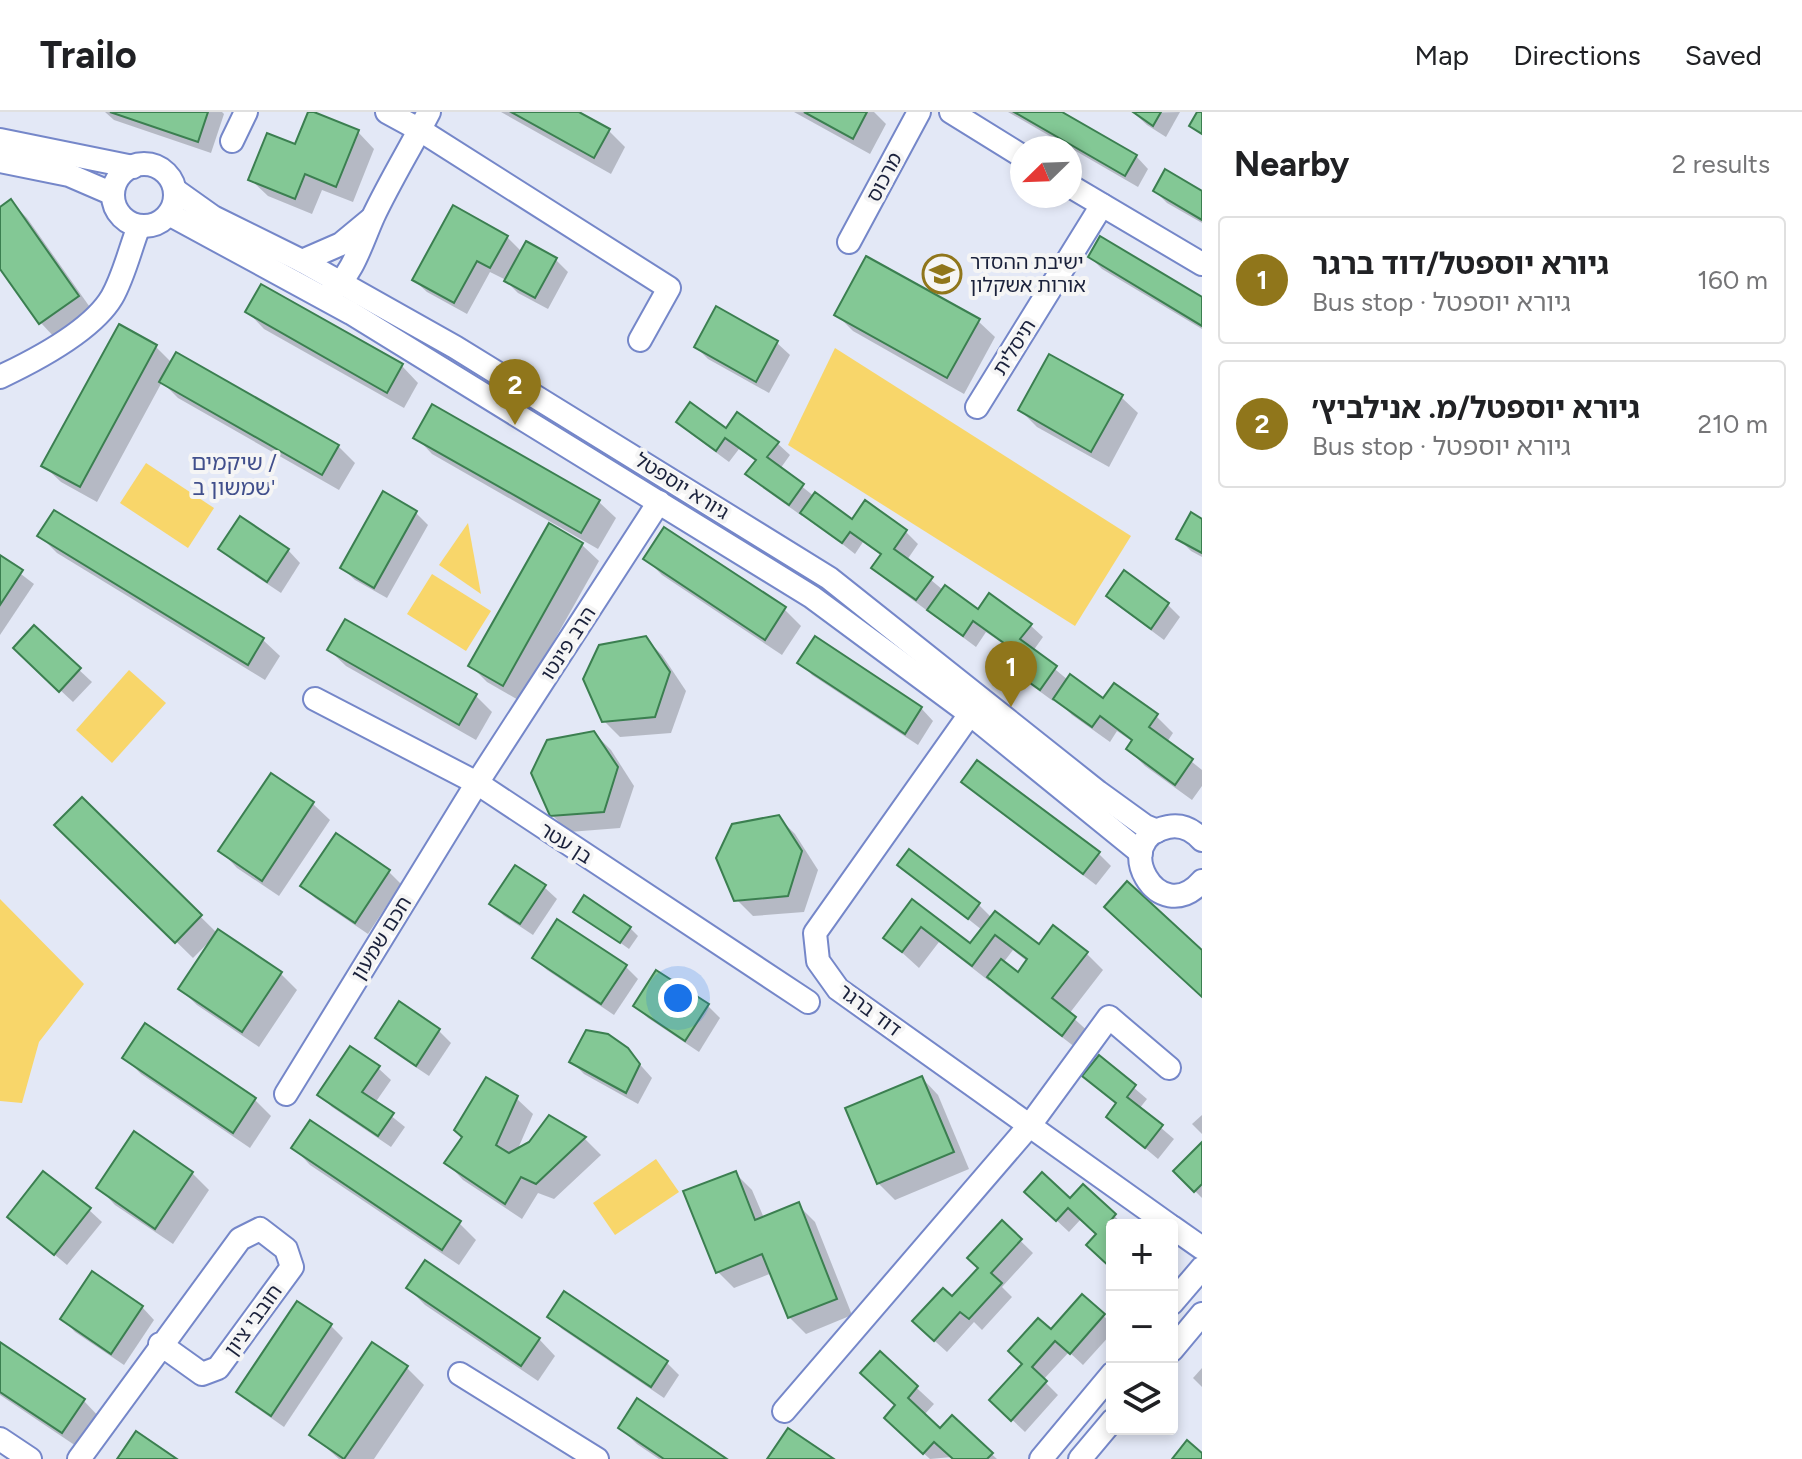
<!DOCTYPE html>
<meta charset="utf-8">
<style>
:root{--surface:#fff;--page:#f2f2f2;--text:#202124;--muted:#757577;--line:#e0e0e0;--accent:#90761b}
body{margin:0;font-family:Figtree,"Noto Sans Hebrew",sans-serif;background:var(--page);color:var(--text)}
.controls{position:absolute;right:24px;bottom:24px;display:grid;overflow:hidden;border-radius:8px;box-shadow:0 4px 12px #0003}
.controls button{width:72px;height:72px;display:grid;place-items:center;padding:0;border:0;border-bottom:2px solid var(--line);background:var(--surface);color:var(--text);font:40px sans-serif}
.compass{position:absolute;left:1010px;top:24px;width:72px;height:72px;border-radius:50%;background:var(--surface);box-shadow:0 4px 12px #0003;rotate:247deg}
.you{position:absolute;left:678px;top:886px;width:28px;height:28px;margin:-20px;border:6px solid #fff;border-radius:50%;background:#1a73e8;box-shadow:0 0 0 12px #1a73e833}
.badge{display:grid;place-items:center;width:52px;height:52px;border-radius:50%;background:var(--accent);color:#fff;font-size:26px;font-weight:700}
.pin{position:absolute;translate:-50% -66px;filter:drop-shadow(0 2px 4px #0008)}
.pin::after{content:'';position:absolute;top:42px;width:28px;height:24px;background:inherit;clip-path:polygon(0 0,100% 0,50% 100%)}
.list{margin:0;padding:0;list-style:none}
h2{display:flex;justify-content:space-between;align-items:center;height:104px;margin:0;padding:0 32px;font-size:34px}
h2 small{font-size:26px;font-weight:400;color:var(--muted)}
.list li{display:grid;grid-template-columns:52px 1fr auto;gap:24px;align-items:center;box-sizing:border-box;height:128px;margin:0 16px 16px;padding:0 16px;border:2px solid var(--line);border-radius:8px}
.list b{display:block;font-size:30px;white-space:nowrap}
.list p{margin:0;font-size:26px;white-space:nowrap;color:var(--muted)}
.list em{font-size:26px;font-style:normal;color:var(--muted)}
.icon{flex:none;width:44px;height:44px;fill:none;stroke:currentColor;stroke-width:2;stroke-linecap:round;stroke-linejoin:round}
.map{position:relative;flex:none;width:1202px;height:1347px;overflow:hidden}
header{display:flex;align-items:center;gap:48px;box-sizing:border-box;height:112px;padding:0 40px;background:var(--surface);border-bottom:2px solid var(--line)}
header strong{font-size:38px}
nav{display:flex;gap:44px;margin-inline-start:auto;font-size:28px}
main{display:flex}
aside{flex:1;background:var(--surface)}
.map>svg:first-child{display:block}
.green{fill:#f8d66a}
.shadow{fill:#0003;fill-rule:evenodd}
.building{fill:#83c895;stroke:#3b7f50;stroke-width:2}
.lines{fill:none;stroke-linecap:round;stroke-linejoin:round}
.minor-casing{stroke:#7587c9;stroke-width:26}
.minor{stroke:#fff;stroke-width:22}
.labels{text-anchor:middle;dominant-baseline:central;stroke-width:8;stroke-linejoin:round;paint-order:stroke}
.street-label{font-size:20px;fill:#1a213b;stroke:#f5f5f5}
.poi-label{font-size:20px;fill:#1a213b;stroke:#f5f5f5;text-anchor:start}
.neighbourhood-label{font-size:22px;fill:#414f8c;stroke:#f5f5f5}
</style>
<header>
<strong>Trailo</strong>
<nav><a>Map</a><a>Directions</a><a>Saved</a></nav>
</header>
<main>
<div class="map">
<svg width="1202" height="1347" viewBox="0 0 1202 1347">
<rect width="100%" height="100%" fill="#e3e8f6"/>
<g class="green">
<path d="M835 236 1131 424 1075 514 788 333Z"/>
<path d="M146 351 214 396 188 436 120 391Z"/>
<path d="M468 411 481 482 439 453Z"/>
<path d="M432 462 491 499 466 539 407 502Z"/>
<path d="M129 558 166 591 112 651 76 618Z"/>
<path d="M0 787 84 872 39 930 22 991 0 989Z"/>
<path d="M656 1047 679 1080 615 1123 593 1091Z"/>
</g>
<g class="shadow">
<path d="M105 0H222L224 2 211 41 114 8Z"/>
<path d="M501 0H575L609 19 625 35 611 62Z"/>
<path d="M794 0H874L886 12 870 42Z"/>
<path d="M1008 0H1058L1136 44 1148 57 1138 75Z"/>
<path d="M1180 0 1166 25 1147 13 1134 1Z"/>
<path d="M358 20 374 37 353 90 322 78 312 102 268 84 251 68 296 35Z"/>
<path d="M1155 79 1202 81V111L1167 91Z"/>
<path d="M11 90 27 106 94 201 57 228 41 211 0 153V97Z"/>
<path d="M507 125 522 140 526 132 556 148 568 160 548 197 518 181 504 167 490 160 467 202 427 180 414 168Z"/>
<path d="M1090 145 1202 187V217L1102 157Z"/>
<path d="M717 197 777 231 790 243 769 281 708 247 696 235Z"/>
<path d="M248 200 402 254 418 271 404 296 264 217Z"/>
<path d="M836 202 978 209 995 225 964 282 853 219Z"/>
<path d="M120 215 156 235 172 251 338 334 355 351 339 378 178 286 162 270 97 390 61 370 44 354Z"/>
<path d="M1121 285 1138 301 1109 355 1037 315 1020 298Z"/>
<path d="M678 310 777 331 790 343 780 357 815 385 852 410 906 420 918 432 907 448 943 478 978 500 1030 513 1043 525 1033 539 1068 568 1104 589 1156 604 1173 621 1167 630 1202 658V674L1192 688 1145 654 1128 637 1133 630 1117 619 1110 630 1072 603 1055 586 1053 589 1013 560 1001 548 1009 536 986 520 976 535 886 468 874 455 882 444 863 430 855 442 804 402 802 404 760 374 748 362 757 350 739 337 729 350 691 322Z"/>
<path d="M416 325 599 390 616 406 598 437 432 342Z"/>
<path d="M384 382 416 401 428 413 387 486 355 468 342 456Z"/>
<path d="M1202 409V445L1191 439 1179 427Z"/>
<path d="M549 414 582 433 599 449 520 589 487 570 471 554Z"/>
<path d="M40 424 263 528 280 544 265 568 57 441Z"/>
<path d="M220 437 288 438 300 451 281 481 233 449Z"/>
<path d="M0 446 34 472 0 523Z"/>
<path d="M646 447 784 497 801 514 782 543 662 463Z"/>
<path d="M1125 461 1168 493 1180 505 1164 528 1121 496 1108 484Z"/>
<path d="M34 516 92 570 73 590 28 548Z"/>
<path d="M645 526 662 543 686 579 671 621 620 625 603 608Z"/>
<path d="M329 538 475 583 492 600 476 628 346 554Z"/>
<path d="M800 550 921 596 933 609 918 633 812 563Z"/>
<path d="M594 621 611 638 634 674 620 716 569 720 552 703Z"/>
<path d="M963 670 1098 741 1111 754 1096 773 976 682Z"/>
<path d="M82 688 217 821 281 862 297 878 259 935 197 893 180 877 211 831 209 830 193 846 57 713Z"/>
<path d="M313 692 330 708 279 784 237 756 221 739Z"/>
<path d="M778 705 795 722 818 758 804 800 753 804 736 787Z"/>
<path d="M900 753 979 793 992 806 1039 835 1086 841 1103 858 1069 902 1092 923 1080 939 1006 882 991 867 989 869 939 830 919 856 886 826 913 790 970 834 982 818ZM1013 838 1028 850 1018 862 1003 851Z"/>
<path d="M389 760 401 772 368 822 315 786 303 774Z"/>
<path d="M544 775 557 787 533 823 504 804 492 792Z"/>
<path d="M576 799 630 816 638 824 629 837Z"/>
<path d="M534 846 625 854 638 867 614 903 547 858Z"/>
<path d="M657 861 708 894 720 906 699 940 648 906 635 894Z"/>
<path d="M439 919 451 931 429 964 390 938 377 926Z"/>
<path d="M627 938 652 966 638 992 584 962 572 950Z"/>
<path d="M124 945 255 988 271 1004 250 1036 141 962Z"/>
<path d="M1099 946 1147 987 1139 997 1174 1027 1158 1047 1108 1005 1118 993 1097 976Z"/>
<path d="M378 956 391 968 375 991 405 1015 391 1035 332 995 320 983Z"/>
<path d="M922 966 938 983 969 1057 895 1088 878 1071Z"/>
<path d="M516 986 533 1002 517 1039 530 1031 550 1006 585 1027 601 1043 554 1087 538 1081 522 1107 463 1068 447 1051Z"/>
<path d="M1202 1003V1022L1192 1012Z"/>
<path d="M1202 1033V1086L1195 1079Z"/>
<path d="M294 1036 459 1111 476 1128 459 1153 310 1053Z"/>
<path d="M192 1061 209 1078 173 1132 115 1093 99 1076Z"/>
<path d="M735 1061 752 1078 764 1106 798 1093 815 1110 852 1203 806 1222 789 1205 772 1161 734 1176 717 1159Z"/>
<path d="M1083 1075 1124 1113H1112V1155L1098 1122 1081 1107 1069 1120 1039 1092 1070 1089Z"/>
<path d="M89 1098 102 1110 67 1153 10 1105Z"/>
<path d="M1002 1111 1033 1141 1002 1175 1012 1185 982 1218 974 1210 947 1240 927 1222 952 1187 980 1157Z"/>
<path d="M408 1176 539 1227 555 1244 538 1269 425 1193Z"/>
<path d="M565 1182 667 1251 679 1263 664 1286 562 1217 550 1205Z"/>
<path d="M1083 1184 1112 1212V1221L1083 1253 1069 1240 1043 1268 1058 1283 1025 1320 1004 1300 1051 1220Z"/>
<path d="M298 1192 331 1214 343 1226 284 1315 251 1292 239 1280Z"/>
<path d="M142 1195 154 1208 124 1253 75 1220 63 1207Z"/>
<path d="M0 1233 84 1289 100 1306 79 1336 0 1283Z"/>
<path d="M372 1233 407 1256 424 1273 374 1347H339L312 1323Z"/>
<path d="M880 1242 934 1292 924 1303 940 1319 952 1306 997 1347H954L952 1345 930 1347 903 1323 898 1294Z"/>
<path d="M1202 1256V1275L1193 1266Z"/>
<path d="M620 1316 724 1347H659L637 1332Z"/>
</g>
<g class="building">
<path d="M110 0H208L198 30Z"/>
<path d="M308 0H314L359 18 336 75 305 62 295 87 248 68 267 21 295 32Z"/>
<path d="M511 0H579L610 17 594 46Z"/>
<path d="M804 0H867L853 27Z"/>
<path d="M1014 0H1062L1137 43 1125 64Z"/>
<path d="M1133 0H1161L1153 14Z"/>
<path d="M1197 0H1202V22L1189 14Z"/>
<path d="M1165 57 1202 79V108L1153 79Z"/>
<path d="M11 87 79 184 39 212 0 157V95Z"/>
<path d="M453 93 508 124 490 156 477 149 454 191 412 168Z"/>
<path d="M1100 124 1202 185V214L1088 145Z"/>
<path d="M526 129 557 146 535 186 504 169Z"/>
<path d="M866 144 980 207 947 266 834 203Z"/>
<path d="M261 172 403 252 387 281 245 200Z"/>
<path d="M716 194 778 229 756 270 694 235Z"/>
<path d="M119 212 157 233 80 375 41 354Z"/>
<path d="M176 240 339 333 322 363 159 270Z"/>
<path d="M1049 242 1123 283 1091 340 1018 298Z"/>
<path d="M690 290 726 316 737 300 779 330 767 345 804 372 789 393 745 362 756 348 725 326 716 339 676 310Z"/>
<path d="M432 292 600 388 581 421 413 326Z"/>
<path d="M383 379 417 399 374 476 340 456Z"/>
<path d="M815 380 852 407 865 388 907 418 894 437 933 465 916 488 871 456 881 442 850 420 842 431 800 401Z"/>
<path d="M54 398 264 526 248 553 37 424Z"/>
<path d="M1191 400 1202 407V441L1176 427Z"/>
<path d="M240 404 289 437 267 470 218 437Z"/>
<path d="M549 411 583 431 503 574 468 554Z"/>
<path d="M664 415 786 495 765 528 643 447Z"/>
<path d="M0 443 23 458 0 493Z"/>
<path d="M1124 458 1169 491 1151 517 1106 484Z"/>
<path d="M945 473 978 497 989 481 1032 512 1020 527 1057 554 1040 578 998 548 1008 534 973 509 963 524 927 498Z"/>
<path d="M345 507 477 582 459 613 327 538Z"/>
<path d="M34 513 81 556 59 580 13 536Z"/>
<path d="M646 524 670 560 655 605 602 610 583 567 599 533Z"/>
<path d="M815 524 922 595 905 622 797 551Z"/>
<path d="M1070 562 1103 586 1114 571 1158 602 1149 615 1193 647 1175 673 1126 637 1132 628 1100 604 1092 615 1053 587Z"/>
<path d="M594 619 618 655 604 700 550 704 531 661 547 628Z"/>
<path d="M977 648 1100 740 1083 762 961 670Z"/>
<path d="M271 661 314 690 262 769 218 739Z"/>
<path d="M82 685 202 803 175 831 54 713Z"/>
<path d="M779 703 802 739 788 784 734 789 716 746 732 712Z"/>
<path d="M336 721 390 758 355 811 300 774Z"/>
<path d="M909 737 980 791 968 807 897 753Z"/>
<path d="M515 753 546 773 520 812 489 792Z"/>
<path d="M1127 769 1202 838V885L1104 795Z"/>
<path d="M584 783 631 815 620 831 573 800Z"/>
<path d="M912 787 970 831 995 799 1039 832 1053 813 1088 840 1052 886 1076 905 1062 924 987 865 1001 847 1018 860 1027 847 995 823 972 854 921 815 902 840 883 826Z"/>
<path d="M557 807 627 853 601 892 532 846Z"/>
<path d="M218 817 282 860 242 920 178 877Z"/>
<path d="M656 858 709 892 685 929 633 894Z"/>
<path d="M399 889 440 917 416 954 375 926Z"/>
<path d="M145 911 256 986 233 1021 122 946Z"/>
<path d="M586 918 608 922 628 936 640 952 626 981 569 950Z"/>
<path d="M350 934 380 954 362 980 394 1001 378 1024 317 983Z"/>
<path d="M1099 943 1136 973 1127 985 1163 1013 1145 1036 1106 1005 1116 991 1082 964Z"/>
<path d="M922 964 954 1040 877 1072 845 996Z"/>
<path d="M486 965 518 984 496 1033 509 1041 529 1030 549 1003 586 1025 536 1072 521 1065 505 1092 444 1051 462 1025 454 1018Z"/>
<path d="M310 1008 461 1109 442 1138 291 1036Z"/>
<path d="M134 1019 193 1060 155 1117 96 1076Z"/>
<path d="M1202 1030V1072L1194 1080 1173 1059Z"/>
<path d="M43 1059 91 1096 54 1143 7 1105Z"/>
<path d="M736 1059 755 1108 799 1090 837 1187 788 1206 762 1142 716 1161 683 1079Z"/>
<path d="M1042 1060 1070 1086 1083 1072 1116 1102 1107 1113 1112 1117V1157L1086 1133 1096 1122 1068 1096 1056 1109 1024 1080Z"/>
<path d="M1002 1108 1022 1127 991 1161 1002 1171 969 1207 960 1200 934 1229 912 1209 943 1176 952 1184 978 1156 967 1146Z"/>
<path d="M425 1148 540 1226 521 1254 406 1176Z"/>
<path d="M92 1159 143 1194 111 1242 60 1207Z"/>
<path d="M564 1179 668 1249 651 1275 547 1205Z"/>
<path d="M1082 1182 1105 1202 1070 1242 1055 1229 1032 1255 1047 1269 1011 1309 989 1288 1022 1252 1008 1239 1038 1206 1051 1217Z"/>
<path d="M297 1189 332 1212 271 1304 236 1280Z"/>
<path d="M0 1230 85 1287 62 1321 0 1280Z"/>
<path d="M372 1230 408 1254 344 1347 309 1323Z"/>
<path d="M880 1239 918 1274 908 1286 940 1316 952 1303 993 1341 987 1347H953L934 1330 923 1342 884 1306 895 1293 860 1261Z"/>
<path d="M637 1286 727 1347H664L618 1316Z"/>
<path d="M788 1316 834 1347H767Z"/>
<path d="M136 1319 177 1347H117Z"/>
<path d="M1187 1328 1202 1341V1347H1172Z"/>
</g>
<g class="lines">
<defs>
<g id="minor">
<path d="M387 0 420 18 669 176 640 228"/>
<path d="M951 0 1022 44"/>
<path d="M0 28 133 55"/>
<path d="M232 29 246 0"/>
<path d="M0 49 69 63 113 82"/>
<circle cx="144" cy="83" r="31"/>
<path d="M1070 74 1202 152"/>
<path d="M175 78 213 105 302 149 455 235 829 466 1098 680 1145 714 1157 719"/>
<path d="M169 102 351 201 812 485 970 602 1141 741"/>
<path d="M849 130 919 0"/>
<path d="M302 149 341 132 370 108"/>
<path d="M330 181C353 162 361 132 373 105 390 69 411 35 429 0"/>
<path d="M0 265C36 248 92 219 112 185 124 164 130 137 139 114"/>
<path d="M977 295 1102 93"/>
<path d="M315 587 477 671 808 890"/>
<path d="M970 602 815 821 818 849 838 877 1169 1113"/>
<path d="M1202 728C1193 718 1182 712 1168 715 1108 727 1158 819 1202 769"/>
<path d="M286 982 477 671 659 390"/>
<path d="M1172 1115 1202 1136"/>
<path d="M1172 1191 1202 1156"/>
<path d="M1172 1238 1202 1202"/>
<path d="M460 1262 597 1347"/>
<path d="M784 1299 1030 1013 1109 905 1169 956"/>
<path d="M0 1327 30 1347"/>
<path d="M79 1347 240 1127 260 1117 286 1137 292 1155 218 1256 202 1262 160 1232"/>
<path d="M1041 1347 1112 1262"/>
<path d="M1080 1347 1112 1309"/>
</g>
</defs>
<use href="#minor" class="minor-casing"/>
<use href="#minor" class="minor"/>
</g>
<defs>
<symbol id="school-ring" viewBox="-11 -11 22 22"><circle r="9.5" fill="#f5f5f5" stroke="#90761b" stroke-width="1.5"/><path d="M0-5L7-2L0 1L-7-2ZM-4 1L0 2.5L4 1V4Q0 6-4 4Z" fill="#90761b"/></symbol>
</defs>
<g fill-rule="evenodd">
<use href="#school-ring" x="920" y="140" width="44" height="44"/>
</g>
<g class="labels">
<g class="street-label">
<text transform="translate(884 65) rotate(-62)">מרכוס</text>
<text transform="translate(1014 235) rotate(-58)">תיסלית</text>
<text transform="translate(682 374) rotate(32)">גיורא יוספטל</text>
<text transform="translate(568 531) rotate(-57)">הרב פינטו</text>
<text transform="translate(566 731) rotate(33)">בן עטר</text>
<text transform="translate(381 826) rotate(-58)">חכם שמעון</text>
<text transform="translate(870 898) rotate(37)">דוד ברגר</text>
<text transform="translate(253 1208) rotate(-54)">חובבי ציון</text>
</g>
<g class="poi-label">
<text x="970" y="150">ישיבת ההסדר<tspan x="970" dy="23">אורות אשקלון</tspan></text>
</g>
<g class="neighbourhood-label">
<text x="234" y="350">שיקמים /<tspan x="234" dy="25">שמשון ב'</tspan></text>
</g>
</g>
</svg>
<div class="controls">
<button>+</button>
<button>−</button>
<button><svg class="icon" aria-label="layers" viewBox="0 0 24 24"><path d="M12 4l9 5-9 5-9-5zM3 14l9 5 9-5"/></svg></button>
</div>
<svg class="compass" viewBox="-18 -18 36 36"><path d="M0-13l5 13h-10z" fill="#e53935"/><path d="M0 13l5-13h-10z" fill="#757577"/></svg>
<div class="you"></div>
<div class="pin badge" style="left:1011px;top:595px">1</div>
<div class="pin badge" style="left:515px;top:313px">2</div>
</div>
<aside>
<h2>Nearby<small>2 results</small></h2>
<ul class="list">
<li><span class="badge">1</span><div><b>גיורא יוספטל/דוד ברגר</b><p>Bus stop · גיורא יוספטל</p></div><em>160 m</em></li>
<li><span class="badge">2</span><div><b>גיורא יוספטל/מ. אנילביץ׳</b><p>Bus stop · גיורא יוספטל</p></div><em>210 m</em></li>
</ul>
</aside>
</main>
